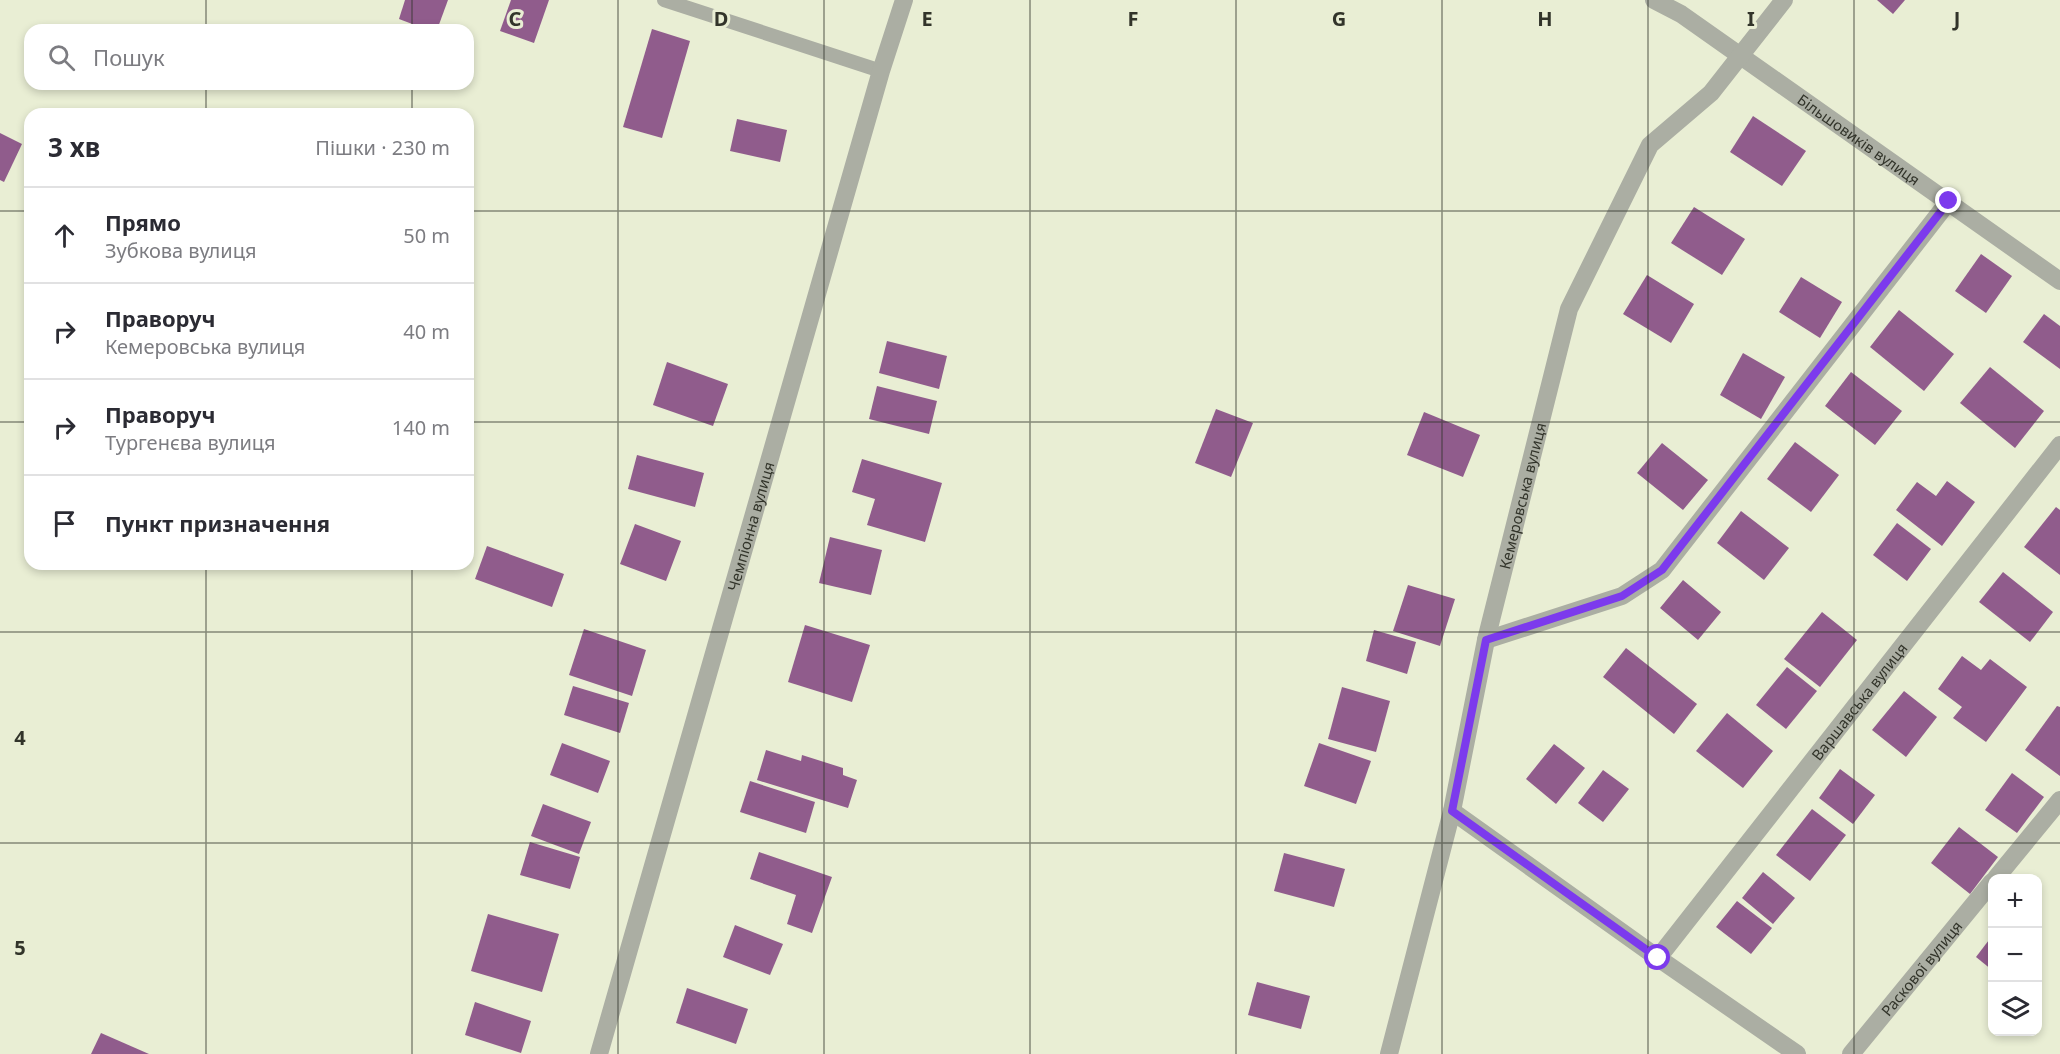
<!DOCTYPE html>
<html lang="uk">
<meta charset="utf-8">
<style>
:root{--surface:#fff;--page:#f2f2f3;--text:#2b2b33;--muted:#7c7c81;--line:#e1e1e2}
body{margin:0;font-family:"Noto Sans",sans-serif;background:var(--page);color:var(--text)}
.controls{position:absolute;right:18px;bottom:18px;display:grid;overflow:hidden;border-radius:12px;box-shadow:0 3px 9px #0003}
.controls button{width:54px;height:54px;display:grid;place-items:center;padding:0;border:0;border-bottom:2px solid var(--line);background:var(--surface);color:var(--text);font:30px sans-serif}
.stop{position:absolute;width:18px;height:18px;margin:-14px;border:4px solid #7c3aed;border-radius:50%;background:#fff}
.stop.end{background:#7c3aed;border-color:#fff;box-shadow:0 2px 6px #0008}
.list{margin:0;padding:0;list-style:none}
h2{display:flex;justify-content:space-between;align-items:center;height:78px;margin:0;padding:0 24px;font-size:26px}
h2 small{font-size:20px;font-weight:400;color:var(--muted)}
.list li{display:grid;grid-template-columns:39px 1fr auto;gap:18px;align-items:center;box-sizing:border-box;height:96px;padding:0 24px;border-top:2px solid var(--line)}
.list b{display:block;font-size:22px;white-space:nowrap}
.list p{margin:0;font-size:20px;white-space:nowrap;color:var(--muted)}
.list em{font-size:20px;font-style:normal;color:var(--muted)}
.icon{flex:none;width:33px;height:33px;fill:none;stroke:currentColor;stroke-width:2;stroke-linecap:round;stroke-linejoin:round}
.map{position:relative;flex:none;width:2060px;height:1054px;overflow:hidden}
.search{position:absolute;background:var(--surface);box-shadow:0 3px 9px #0003;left:24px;top:24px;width:450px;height:66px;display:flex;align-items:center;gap:15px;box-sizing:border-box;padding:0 21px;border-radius:18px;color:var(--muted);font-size:22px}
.panel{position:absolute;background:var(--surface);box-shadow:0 3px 9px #0003;left:24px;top:108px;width:450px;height:462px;border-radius:18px}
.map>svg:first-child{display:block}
.building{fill:#905c8c}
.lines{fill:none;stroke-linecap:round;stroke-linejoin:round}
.service{stroke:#abaea3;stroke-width:14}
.minor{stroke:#abaea3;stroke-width:18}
.route{stroke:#7c3aed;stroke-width:8}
.grid{fill:none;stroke:#32342a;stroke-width:1.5;stroke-opacity:0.55}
.labels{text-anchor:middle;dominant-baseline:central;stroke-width:6;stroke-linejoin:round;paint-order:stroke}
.street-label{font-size:15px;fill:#32342a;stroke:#e9eed4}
.grid-label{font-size:20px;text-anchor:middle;font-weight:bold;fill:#32342a;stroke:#e9eed4;stroke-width:6;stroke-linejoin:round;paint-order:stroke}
</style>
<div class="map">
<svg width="2060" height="1054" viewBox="0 0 2060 1054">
<rect width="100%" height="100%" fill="#e9eed4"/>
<g class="building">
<path d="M405 0H448L437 30H428L399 19Z"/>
<path d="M511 0H549L534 43 500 31Z"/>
<path d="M1877 0H1905L1893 14Z"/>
<path d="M652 29 690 41 662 138 623 127Z"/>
<path d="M1753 116 1806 151 1782 186 1730 152Z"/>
<path d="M737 119 787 130 780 162 730 151Z"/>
<path d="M0 133 22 144 4 182 0 180Z"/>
<path d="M1694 207 1745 239 1722 275 1671 243Z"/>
<path d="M1981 254 2012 276 1986 313 1955 291Z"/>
<path d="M1647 275 1694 304 1671 343 1623 314Z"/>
<path d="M1801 277 1842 302 1820 338 1779 312Z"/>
<path d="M1899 310 1954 354 1924 391 1870 347Z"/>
<path d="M2044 314 2060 326V369L2023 342Z"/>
<path d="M887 341 947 356 939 389 879 373Z"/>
<path d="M1743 353 1785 377 1761 419 1720 395Z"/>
<path d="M667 362 728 384 713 426 653 405Z"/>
<path d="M1990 367 2044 411 2015 448 1960 403Z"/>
<path d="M1851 372 1902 411 1875 445 1825 406Z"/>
<path d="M877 386 937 401 929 434 869 419Z"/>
<path d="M1216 409 1253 423 1231 477 1195 463Z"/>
<path d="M1424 412 1480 435 1463 477 1407 455Z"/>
<path d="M1795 442 1839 475 1811 512 1767 479Z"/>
<path d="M1662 443 1708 480 1683 510 1637 473Z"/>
<path d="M637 455 704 473 695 507 628 489Z"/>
<path d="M862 459 942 483 925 542 867 525 875 499 852 492Z"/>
<path d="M1947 481 1975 502 1942 546 1896 510 1917 482 1936 496Z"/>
<path d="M2056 507 2060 510V575L2024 547Z"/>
<path d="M1741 511 1789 548 1764 580 1717 543Z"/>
<path d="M1897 523 1931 549 1907 581 1873 555Z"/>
<path d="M635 524 681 541 666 581 620 564Z"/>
<path d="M830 537 882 550 871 595 819 583Z"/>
<path d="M487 546 564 574 552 607 475 579Z"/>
<path d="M2003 572 2053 612 2030 642 1979 602Z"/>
<path d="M1683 580 1721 612 1698 640 1660 608Z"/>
<path d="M1408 585 1455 599 1440 646 1393 631Z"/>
<path d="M1822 612 1857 640 1820 687 1784 659Z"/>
<path d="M805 625 870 645 852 702 788 682Z"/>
<path d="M584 629 646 650 632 696 569 675Z"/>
<path d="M1374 630 1416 642 1407 674 1366 661Z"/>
<path d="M1626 648 1697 704 1674 734 1603 677Z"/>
<path d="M1962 656 1981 670 1990 659 2027 687 1986 742 1953 718 1962 707 1938 689Z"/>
<path d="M1787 667 1817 691 1786 729 1756 705Z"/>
<path d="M573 686 629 703 620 733 564 715Z"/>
<path d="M1342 687 1390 701 1376 752 1328 739Z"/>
<path d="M1904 691 1937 717 1906 757 1872 730Z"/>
<path d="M2057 706 2060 707V776L2025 750Z"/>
<path d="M1727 713 1773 751 1743 788 1696 751Z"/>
<path d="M562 743 610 761 598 793 550 775Z"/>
<path d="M1319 743 1371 761 1356 804 1304 786Z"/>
<path d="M1554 744 1585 768 1556 804 1526 779Z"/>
<path d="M766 750 801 761 802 755 843 768V775L857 780 848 808 757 780Z"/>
<path d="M1840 769 1875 795 1853 824 1819 798Z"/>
<path d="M1603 770 1629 789 1603 822 1578 803Z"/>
<path d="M2012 773 2044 797 2017 833 1985 810Z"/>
<path d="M750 781 815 802 806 833 740 812Z"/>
<path d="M543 804 591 822 579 854 531 836Z"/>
<path d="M1812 809 1846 835 1810 881 1776 855Z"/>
<path d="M1959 827 1998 857 1970 894 1931 863Z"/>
<path d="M530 842 580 857 570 889 520 875Z"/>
<path d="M759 852 832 877 812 933 787 924 796 895 750 879Z"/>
<path d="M1284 853 1345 869 1334 907 1274 891Z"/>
<path d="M1763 872 1795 898 1773 924 1742 898Z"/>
<path d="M1737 901 1772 928 1751 954 1716 927Z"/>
<path d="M488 914 559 934 542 992 471 971Z"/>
<path d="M735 925 783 944 770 975 723 957Z"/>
<path d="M1992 936V970L1976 957Z"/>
<path d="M1257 982 1310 996 1301 1029 1248 1015Z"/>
<path d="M687 988 748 1009 736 1044 676 1023Z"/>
<path d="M475 1002 531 1021 521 1053 465 1035Z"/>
<path d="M101 1033 149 1054H91Z"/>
</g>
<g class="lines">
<path class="service" d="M664 0 881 71"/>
<g class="minor">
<path id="s1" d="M1654 0 1681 14 2060 281"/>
<path d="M1486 640 1622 596 1662 570 1949 201"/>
<path d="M1452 811 1658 958 1797 1054"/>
<path d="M1996 878 2060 800"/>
<path id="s2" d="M1658 958 2060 445"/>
<path id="s3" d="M599 1054 881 71 904 0"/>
<path id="s4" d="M1389 1054 1452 811 1486 640 1569 309 1650 145 1711 93 1784 0"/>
<path id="s5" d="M1851 1054 1992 882"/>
</g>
</g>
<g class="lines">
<path class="route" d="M1658 958 1452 811 1486 640 1622 596 1662 570 1949 201"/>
</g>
<path class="grid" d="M206 0V30M412 0V30M618 0V1054M824 0V1054M1030 0V1054M1236 0V1054M1442 0V1054M1648 0V1054M1854 0V1054M206 84V114M412 84V114M0 211H30M468 211H2060M0 422H30M468 422H2060M206 564V1054M412 564V1054M0 632H2060M0 843H2060"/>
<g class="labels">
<g class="street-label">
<text stroke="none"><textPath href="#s1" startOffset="248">Більшовиків вулиця</textPath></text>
<text stroke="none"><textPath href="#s4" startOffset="574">Кемеровська вулиця</textPath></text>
<text stroke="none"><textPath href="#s3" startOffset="549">Чемпіонна вулиця</textPath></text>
<text stroke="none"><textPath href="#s2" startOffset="326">Варшавська вулиця</textPath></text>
<text stroke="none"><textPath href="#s5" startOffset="111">Раскової вулиця</textPath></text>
</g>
</g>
<g class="grid-label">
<text x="515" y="26">C</text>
<text x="721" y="26">D</text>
<text x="927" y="26">E</text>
<text x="1133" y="26">F</text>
<text x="1339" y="26">G</text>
<text x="1545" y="26">H</text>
<text x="1751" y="26">I</text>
<text x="1957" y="26">J</text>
<text x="20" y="745">4</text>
<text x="20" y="955">5</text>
</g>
</svg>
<div class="controls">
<button>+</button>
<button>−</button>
<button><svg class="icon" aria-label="layers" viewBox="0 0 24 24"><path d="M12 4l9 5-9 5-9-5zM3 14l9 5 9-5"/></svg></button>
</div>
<div class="stop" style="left:1658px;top:958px"></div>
<div class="stop end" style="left:1949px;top:201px"></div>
<div class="search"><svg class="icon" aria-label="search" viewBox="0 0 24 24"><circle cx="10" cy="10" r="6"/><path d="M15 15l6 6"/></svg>Пошук</div>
<section class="panel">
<h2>3 хв<small>Пішки · 230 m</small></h2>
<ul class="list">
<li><svg class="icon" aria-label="ahead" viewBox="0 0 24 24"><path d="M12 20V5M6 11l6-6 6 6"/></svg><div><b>Прямо</b><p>Зубкова вулиця</p></div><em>50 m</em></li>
<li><svg class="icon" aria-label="right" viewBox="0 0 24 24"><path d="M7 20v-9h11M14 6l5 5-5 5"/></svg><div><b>Праворуч</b><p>Кемеровська вулиця</p></div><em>40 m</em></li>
<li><svg class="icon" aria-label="right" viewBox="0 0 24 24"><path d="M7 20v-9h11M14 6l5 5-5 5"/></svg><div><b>Праворуч</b><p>Тургенєва вулиця</p></div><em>140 m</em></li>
<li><svg class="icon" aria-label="arrive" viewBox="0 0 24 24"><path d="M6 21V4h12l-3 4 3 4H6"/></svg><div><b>Пункт призначення</b></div></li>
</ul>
</section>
</div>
